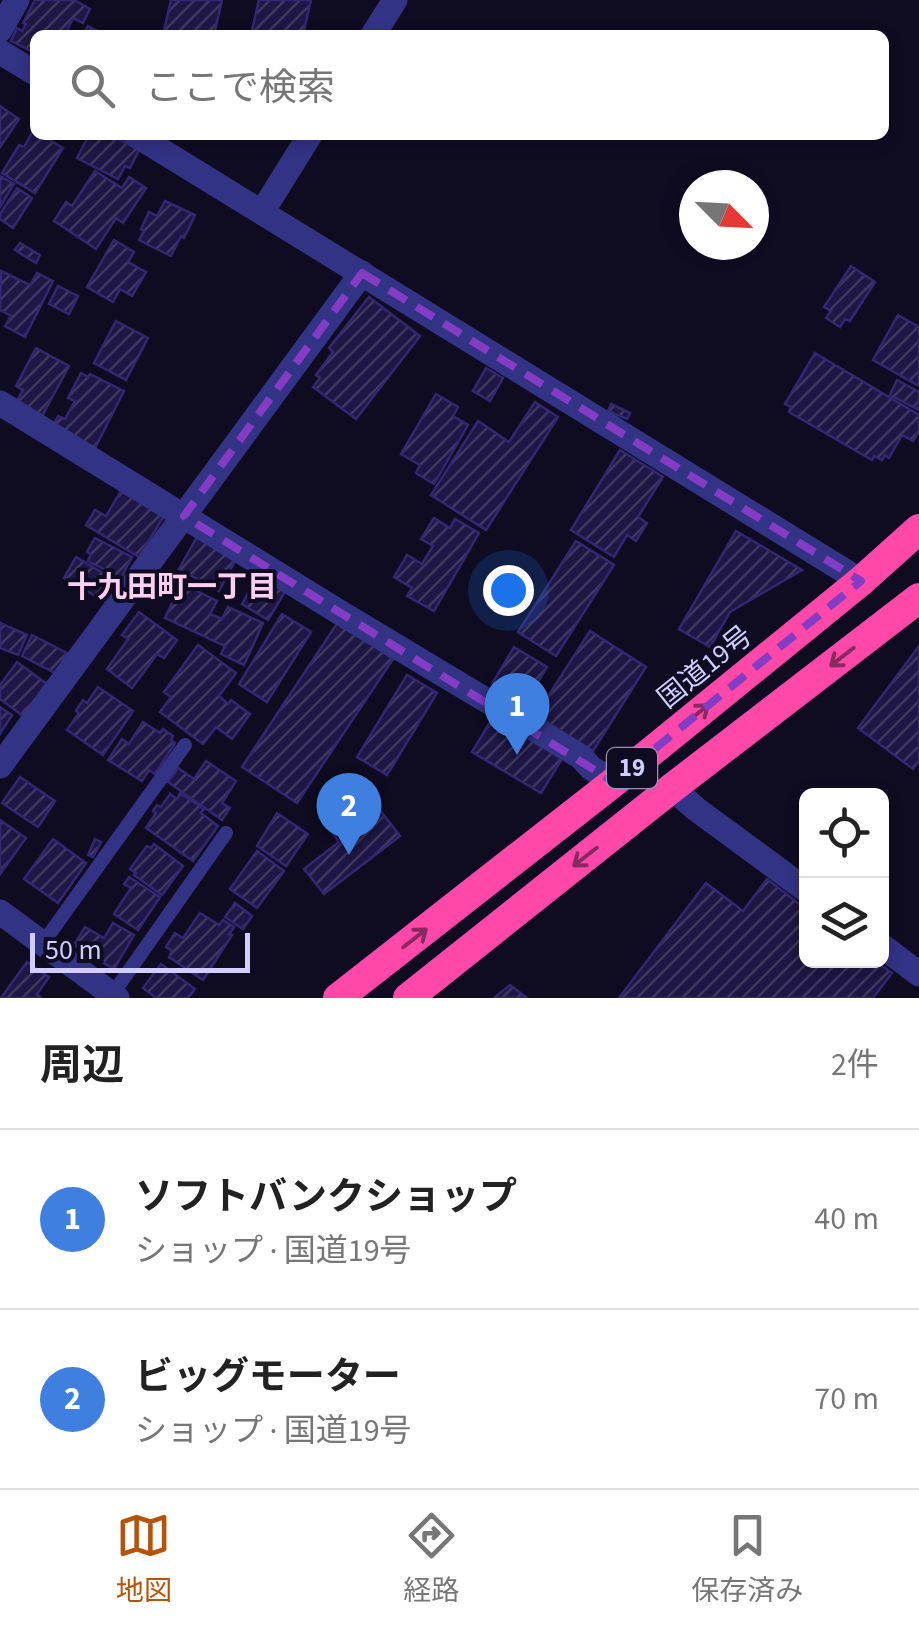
<!DOCTYPE html>
<html lang="ja">
<meta charset="utf-8">
<style>
:root{--surface:#fff;--page:#f2f2f2;--text:#222;--muted:#767676;--line:#e0e0e0;--accent:#b45309}
body{margin:0;font-family:"Source Sans 3","Noto Sans JP",sans-serif;background:var(--page);color:var(--text)}
.controls{position:absolute;right:30px;bottom:30px;display:grid;overflow:hidden;border-radius:15px;box-shadow:0 5px 15px #0003}
.controls button{width:90px;height:90px;display:grid;place-items:center;padding:0;border:0;border-bottom:2px solid var(--line);background:var(--surface);color:var(--text);font:50px sans-serif}
.compass{position:absolute;left:679px;top:170px;width:90px;height:90px;border-radius:50%;background:var(--surface);box-shadow:0 5px 15px #0003;rotate:114deg}
.scale{position:absolute;left:30px;bottom:25px;width:220px;box-sizing:border-box;padding-left:10px;border:5px solid #d1cdff;border-top:0;font-size:28px;line-height:35px;white-space:nowrap;color:#d1cdff;-webkit-text-stroke:8px #0f0c22;paint-order:stroke}
.you{position:absolute;left:508px;top:590px;width:35px;height:35px;margin:-25px;border:8px solid #fff;border-radius:50%;background:#1a73e8;box-shadow:0 0 0 15px #1a73e833}
.badge{display:grid;place-items:center;width:65px;height:65px;border-radius:50%;background:var(--accent);color:#fff;font-size:32px;font-weight:700}
.pin{position:absolute;translate:-50% -82px;filter:drop-shadow(0 2px 5px #0008)}
.pin::after{content:'';position:absolute;top:52px;width:35px;height:30px;background:inherit;clip-path:polygon(0 0,100% 0,50% 100%)}
.list{margin:0;padding:0;list-style:none}
h2{display:flex;justify-content:space-between;align-items:center;height:130px;margin:0;padding:0 40px;font-size:42px}
h2 small{font-size:32px;font-weight:400;color:var(--muted)}
.list li{display:grid;grid-template-columns:65px 1fr auto;gap:30px;align-items:center;box-sizing:border-box;height:180px;padding:0 40px;border-top:2px solid var(--line)}
.list b{display:block;font-size:38px;white-space:nowrap}
.list p{margin:0;font-size:32px;white-space:nowrap;color:var(--muted)}
.list em{font-size:32px;font-style:normal;color:var(--muted)}
.icon{flex:none;width:55px;height:55px;fill:none;stroke:currentColor;stroke-width:2;stroke-linecap:round;stroke-linejoin:round}
.map{position:relative;flex:none;width:919px;height:998px;overflow:hidden}
.search{position:absolute;background:var(--surface);box-shadow:0 5px 15px #0003;left:30px;right:30px;top:30px;height:110px;display:flex;align-items:center;gap:25px;box-sizing:border-box;padding:0 35px;border-radius:15px;color:var(--muted);font-size:38px}
.sheet{height:490px;background:var(--surface)}
nav{display:flex;justify-content:space-around;align-items:center;box-sizing:border-box;height:140px;border-top:2px solid var(--line);background:var(--surface);font-size:28px;color:var(--muted)}
nav a{display:grid;justify-items:center;gap:5px}
nav .on{color:var(--accent)}
.map>svg:first-child{display:block}
.building{fill:url(#building-hatch);stroke:#332772;stroke-width:2.5}
.lines{fill:none;stroke-linecap:round;stroke-linejoin:round}
.lane{stroke:#333385;stroke-width:14}
.street{stroke:#333385;stroke-width:25}
.highway{stroke:#ff48a7;stroke-width:30}
.oneway{stroke:#872a64}
.marked{fill:none;stroke:#843cc5;stroke-width:8;stroke-dasharray:20 12;stroke-linejoin:round}
.labels{text-anchor:middle;dominant-baseline:central;stroke-width:8;stroke-linejoin:round;paint-order:stroke}
.shield{fill:#0f0c22;stroke:#9793bd;stroke-width:2.5}
.shield-label{font-size:25px;font-weight:bold;fill:#d1cdff}
.street-label{font-size:28px;fill:#d1cdff;stroke:#0f0c22}
.neighbourhood-label{font-size:30px;font-weight:bold;fill:#ffcfef;stroke:#0f0c22}
</style>
<div class="map">
<svg width="919" height="998" viewBox="0 0 919 998">
<defs>
<pattern id="building-hatch" width="6" height="6" patternUnits="userSpaceOnUse" patternTransform="scale(2.5)"><rect width="6" height="6" fill="#1e1644"/><path d="M-1 1l2-2M0 6l6-6M5 7l2-2" fill="none" stroke="#3e3760"/></pattern>
</defs>
<rect width="100%" height="100%" fill="#0f0c22"/>
<g class="building">
<path d="M35 0H74L90 9 83 23 73 18 65 35H35V53L11 41 17 28 22 31 26 24 23 23Z"/>
<path d="M171 0H222L214 35H163Z"/>
<path d="M259 0H311L303 35H251Z"/>
<path d="M88 26 105 35H83Z"/>
<path d="M0 106 19 119 0 147Z"/>
<path d="M33 131 35 135H41L63 148 35 193 2 173 19 145 24 147Z"/>
<path d="M89 135H111L139 150 130 168 125 166 118 179 77 158Z"/>
<path d="M95 171 122 188 129 177 146 188 123 223 116 218 96 249 54 221 66 202 72 206Z"/>
<path d="M0 176 14 184 0 207Z"/>
<path d="M17 188 32 198 13 228 0 219V214Z"/>
<path d="M165 201 195 215 184 238 181 236 171 256 139 240 144 231 141 229 149 212 157 216Z"/>
<path d="M114 240 134 252 128 262 146 272 132 296 120 289 113 302 87 287Z"/>
<path d="M20 243 40 255 36 263 15 250Z"/>
<path d="M851 266 875 282 850 321 845 319 840 327 826 318 831 311 824 307Z"/>
<path d="M1 271 30 285 37 273 53 281 25 337 5 326 11 316 0 310Z"/>
<path d="M58 286 78 296 69 314 49 304Z"/>
<path d="M369 297 420 336 356 419 313 387 320 378 316 375 333 352 329 348Z"/>
<path d="M898 315 919 327V386L873 360Z"/>
<path d="M116 321 148 338 126 380 94 363Z"/>
<path d="M36 348 69 366 41 418 15 404 23 390 16 386Z"/>
<path d="M815 353 919 415V431L913 441 902 435 889 458 885 455 882 460 874 456 872 460 789 412 791 407 785 404Z"/>
<path d="M486 368 503 378 490 401 473 391Z"/>
<path d="M81 373 88 377 90 374 124 391 95 448 53 426 58 416 65 419 75 401 68 398Z"/>
<path d="M897 380 919 392V410L890 395Z"/>
<path d="M436 394 458 407 453 416 468 425 434 484 416 473 420 465 401 454Z"/>
<path d="M535 402 558 417 486 530 431 495 478 421 509 442Z"/>
<path d="M611 404 630 413 627 419 608 411Z"/>
<path d="M620 450 663 477 638 517 647 523 636 541 627 535 614 557 571 530Z"/>
<path d="M121 491 164 516 139 557 86 525 95 510 106 516Z"/>
<path d="M434 518 450 528 455 519 479 533 434 611 407 596 412 588 394 577 407 555 422 564 433 546 421 539Z"/>
<path d="M736 531 802 570 730 612 710 647 679 629Z"/>
<path d="M197 537 236 559 219 591 179 569Z"/>
<path d="M95 538 132 557 121 578 88 561 91 554 87 552Z"/>
<path d="M576 541 614 565 556 656 518 632Z"/>
<path d="M76 557 116 581 104 601 64 578Z"/>
<path d="M259 574 286 590 268 620 242 604Z"/>
<path d="M184 578 199 586 197 591 217 601 210 614 222 619 228 607 263 623 244 665 221 654 225 646 165 618Z"/>
<path d="M139 612 177 640 164 658 157 654 132 688 107 669 128 639 122 635Z"/>
<path d="M282 614 311 632 267 702 239 684Z"/>
<path d="M338 622 393 659 297 803 242 767Z"/>
<path d="M0 623 27 635 18 655 0 648Z"/>
<path d="M590 631 646 667 593 751 536 715Z"/>
<path d="M32 635 67 653 57 674 22 656Z"/>
<path d="M198 645 236 673 219 696 228 704 231 700 250 714 232 739 216 727 203 744 160 712 171 697 164 692Z"/>
<path d="M919 646V761L913 769 858 728Z"/>
<path d="M514 647 547 667 525 704 492 684Z"/>
<path d="M17 662 47 684 23 716 0 699V685Z"/>
<path d="M407 675 437 693 387 775 357 757Z"/>
<path d="M98 687 133 711 103 755 67 730 79 713 76 711 83 700 87 703Z"/>
<path d="M0 707 12 715 0 734Z"/>
<path d="M493 717 562 759 541 793 472 752Z"/>
<path d="M143 722 160 733 163 729 173 736 171 740 175 743 155 774 149 770 142 781 108 760 122 739 129 744Z"/>
<path d="M206 761 236 781 222 803 230 808 222 820 168 782 178 768 194 779Z"/>
<path d="M20 777 55 801 38 827 2 803Z"/>
<path d="M180 793 204 809 201 813 218 826 193 861 146 828 156 813 153 811 157 805 161 807 170 794 177 799Z"/>
<path d="M380 810 400 836 324 894 304 869 339 842 334 835 355 820 359 826Z"/>
<path d="M277 813 308 834 286 866 257 846Z"/>
<path d="M0 820 26 838 0 874Z"/>
<path d="M53 839 86 863 58 903 24 879Z"/>
<path d="M95 839 101 842 93 857 88 855Z"/>
<path d="M154 844 183 866 162 895 134 875 136 873 130 869 147 846 151 848Z"/>
<path d="M257 851 284 871 257 908 230 889Z"/>
<path d="M129 877 160 897 138 930 114 914 131 888 124 884Z"/>
<path d="M767 879 806 909V961H875L892 973 873 998H619L706 883 743 911Z"/>
<path d="M235 903 252 916 243 929 225 917Z"/>
<path d="M200 913 219 925 223 920 234 927 229 934 232 935 203 980 169 957 172 951 166 947 175 933 183 938Z"/>
<path d="M113 923 134 935 114 969 74 945 85 927 104 938Z"/>
<path d="M27 962 49 977 37 994 41 998H1Z"/>
<path d="M161 964 195 989 188 998H156L143 988Z"/>
<path d="M510 985 527 998H494Z"/>
</g>
<g class="lines">
<g class="lane">
<path d="M43 943 185 745"/>
<path d="M112 995 226 833"/>
</g>
<g class="street">
<path d="M0 30 17 0"/>
<path d="M373 35 395 0"/>
<path d="M0 52 35 73"/>
<path d="M136 135 861 581"/>
<path d="M262 212 310 135"/>
<path d="M0 403 344 615 581 757 591 768 614 782"/>
<path d="M0 766 362 273"/>
<path d="M672 788 696 809 806 890"/>
<path d="M0 912 117 998"/>
<path d="M882 946 919 974"/>
</g>
<g class="highway">
<path d="M338 998 614 782 861 581 919 529"/>
<path d="M408 998 672 788 919 598"/>
</g>
</g>
<defs><path id="oneway-shaft" d="M-6 0H5M1.5-3L5.5 0L1.5 3" fill="none" stroke-width="1.6" stroke-linecap="round" stroke-linejoin="round" transform="scale(2.5)"/></defs>
<g class="oneway">
<use href="#oneway-shaft" transform="translate(842 657) rotate(142)"/>
<use href="#oneway-shaft" transform="translate(697 714) rotate(-39)"/>
<use href="#oneway-shaft" transform="translate(585 857) rotate(142)"/>
<use href="#oneway-shaft" transform="translate(415 938) rotate(-38)"/>
</g>
<path class="marked" d="M362 273 861 581 614 782 184 516Z"/>
<g class="labels">
<rect class="shield" x="607" y="748" width="50" height="40" rx="8"/>
<g class="shield-label">
<text x="632" y="768">19</text>
</g>
<g class="street-label">
<text transform="translate(705 667) rotate(-39)">国道19号</text>
</g>
<g class="neighbourhood-label">
<text x="172" y="587">十九田町一丁目</text>
</g>
</g>
</svg>
<div class="controls">
<button><svg class="icon" aria-label="locate" viewBox="0 0 24 24"><circle cx="12" cy="12" r="6"/><path d="M12 2v4M12 18v4M2 12h4M18 12h4"/></svg></button>
<button><svg class="icon" aria-label="layers" viewBox="0 0 24 24"><path d="M12 4l9 5-9 5-9-5zM3 14l9 5 9-5"/></svg></button>
</div>
<svg class="compass" viewBox="-18 -18 36 36"><path d="M0-13l5 13h-10z" fill="#e53935"/><path d="M0 13l5-13h-10z" fill="#767676"/></svg>
<div class="scale">50 m</div>
<div class="you"></div>
<div class="pin badge" style="left:517px;top:755px;background:#3f7fe0">1</div>
<div class="pin badge" style="left:349px;top:855px;background:#3f7fe0">2</div>
<div class="search"><svg class="icon" aria-label="search" viewBox="0 0 24 24"><circle cx="10" cy="10" r="6"/><path d="M15 15l6 6"/></svg>ここで検索</div>
</div>
<section class="sheet">
<h2>周辺<small>2件</small></h2>
<ul class="list">
<li><span class="badge" style="background:#3f7fe0">1</span><div><b>ソフトバンクショップ</b><p>ショップ · 国道19号</p></div><em>40 m</em></li>
<li><span class="badge" style="background:#3f7fe0">2</span><div><b>ビッグモーター</b><p>ショップ · 国道19号</p></div><em>70 m</em></li>
</ul>
</section>
<nav>
<a class="on"><svg class="icon" aria-label="map" viewBox="0 0 24 24"><path d="M3 6l6-2 6 2 6-2v14l-6 2-6-2-6 2zM9 4v14M15 6v14"/></svg>地図</a>
<a><svg class="icon" aria-label="directions" viewBox="0 0 24 24"><path d="M12 3l9 9-9 9-9-9zM9 14v-3h6M13 9l2 2-2 2"/></svg>経路</a>
<a><svg class="icon" aria-label="saved" viewBox="0 0 24 24"><path d="M7 4h10v16l-5-4-5 4z"/></svg>保存済み</a>
</nav>
